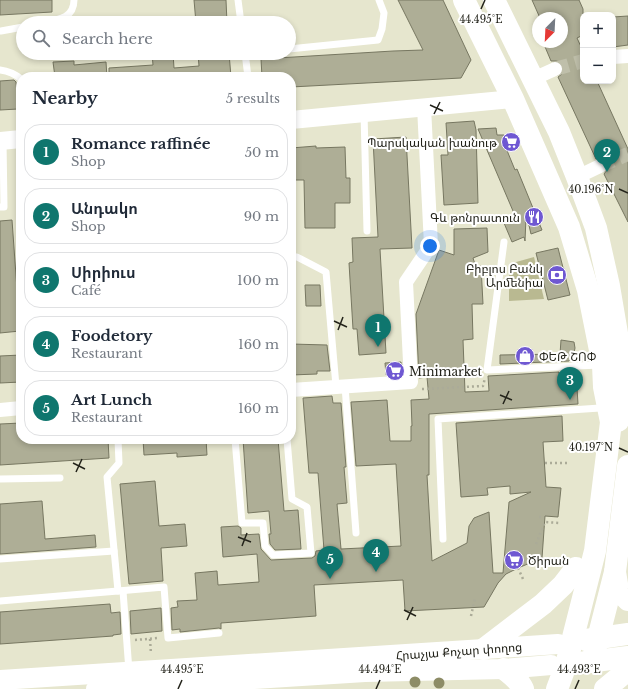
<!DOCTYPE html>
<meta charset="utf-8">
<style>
:root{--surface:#fff;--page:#f2f2f3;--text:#1f2937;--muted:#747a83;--line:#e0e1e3;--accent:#0f766e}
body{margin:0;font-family:"Libre Baskerville","Noto Sans Armenian",serif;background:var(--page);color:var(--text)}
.controls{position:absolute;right:12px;top:12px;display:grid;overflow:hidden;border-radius:8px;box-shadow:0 2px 6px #0003}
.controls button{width:36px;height:36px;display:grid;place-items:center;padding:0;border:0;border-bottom:1px solid var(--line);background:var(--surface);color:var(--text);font:20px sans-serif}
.compass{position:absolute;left:532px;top:12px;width:36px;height:36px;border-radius:50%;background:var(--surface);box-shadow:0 2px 6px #0003;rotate:204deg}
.you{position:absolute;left:430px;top:246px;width:14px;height:14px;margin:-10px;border:3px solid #fff;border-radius:50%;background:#1a73e8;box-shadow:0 0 0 6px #1a73e833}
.badge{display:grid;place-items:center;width:26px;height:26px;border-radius:50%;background:var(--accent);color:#fff;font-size:13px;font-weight:700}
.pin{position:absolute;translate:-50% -33px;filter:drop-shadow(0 1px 2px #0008)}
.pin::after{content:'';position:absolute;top:21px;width:14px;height:12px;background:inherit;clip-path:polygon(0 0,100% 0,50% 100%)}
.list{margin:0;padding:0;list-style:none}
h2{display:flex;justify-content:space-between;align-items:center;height:52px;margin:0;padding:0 16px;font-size:17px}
h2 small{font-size:13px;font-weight:400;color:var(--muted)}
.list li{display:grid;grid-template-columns:26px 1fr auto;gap:12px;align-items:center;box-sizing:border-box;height:56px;margin:0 8px 8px;padding:0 8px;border:1px solid var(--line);border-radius:16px}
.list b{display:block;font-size:15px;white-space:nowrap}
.list p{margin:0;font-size:13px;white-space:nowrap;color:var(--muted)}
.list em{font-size:13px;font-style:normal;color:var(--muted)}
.icon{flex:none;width:22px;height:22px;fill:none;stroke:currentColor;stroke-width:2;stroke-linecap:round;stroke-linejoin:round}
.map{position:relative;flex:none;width:628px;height:689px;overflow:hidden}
.search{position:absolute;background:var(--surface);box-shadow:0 2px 6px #0003;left:16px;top:16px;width:280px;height:44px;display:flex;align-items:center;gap:10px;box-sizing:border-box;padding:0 14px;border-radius:22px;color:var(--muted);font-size:15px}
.panel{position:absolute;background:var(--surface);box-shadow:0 2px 6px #0003;left:16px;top:72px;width:280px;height:372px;border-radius:16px}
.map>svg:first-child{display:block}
.garden{fill:#b9b991}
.building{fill:#aeae96;stroke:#777761}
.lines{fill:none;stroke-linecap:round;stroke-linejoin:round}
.minor-tunnel{stroke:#bfbfaa;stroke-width:14;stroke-dasharray:14 7;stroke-linecap:butt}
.path{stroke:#abab98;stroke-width:2.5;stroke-dasharray:2 3;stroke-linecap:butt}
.service{stroke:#fff;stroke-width:7}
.minor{stroke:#fff;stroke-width:14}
.tertiary{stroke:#fff;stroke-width:18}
.secondary{stroke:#fff;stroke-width:20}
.primary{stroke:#fff;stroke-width:22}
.tree{fill:#8d8c66}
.ticks{fill:none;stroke:#23231a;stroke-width:1.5}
.labels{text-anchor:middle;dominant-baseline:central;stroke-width:4;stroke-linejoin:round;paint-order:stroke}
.poi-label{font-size:12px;fill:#23231a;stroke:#fff;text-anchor:end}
.street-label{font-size:12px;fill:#23231a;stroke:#fff}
.ticks-label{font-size:10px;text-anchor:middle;fill:#23231a;stroke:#fff;stroke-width:4;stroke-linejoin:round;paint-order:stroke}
</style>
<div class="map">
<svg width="628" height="689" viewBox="0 0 628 689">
<rect width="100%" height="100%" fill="#e6e6ce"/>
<path class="garden" d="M534 257 544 299 509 301V264Z"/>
<g class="building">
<path d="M0 0H52V12L0 15Z"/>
<path d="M194 0H226L227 23H196Z"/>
<path d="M398 0H443L471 60 461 78 291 87V77H262L261 59 393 51 423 50Z"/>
<path d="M532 0H579L583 9V35L577 38 583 51V81H597L628 149V222L604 174 607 170 608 166V163L604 159 600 158 596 159 558 77 562 74 563 70V65L560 62 556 61H551L543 42H562V18H540Z"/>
<path d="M628 16V45L613 47V17Z"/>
<path d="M152 53H173L174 68 199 66 198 53H229L231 77H109V68L153 65Z"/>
<path d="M74 61V65L106 62 107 77H55L53 62Z"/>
<path d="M14 80 16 82 18 109 0 110V81Z"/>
<path d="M474 121 476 130 478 203 444 205 441 155H448L446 123Z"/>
<path d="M496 128 497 135H504L506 148 515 170 517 169 542 230 531 234 527 217H526L525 241 524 237 512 242 504 223 516 218 478 129Z"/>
<path d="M406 137 412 248 380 249 386 353 359 355 357 329H353L349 263 353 262 352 238 378 237 373 139Z"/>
<path d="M316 146V148L345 147 346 178H350V203H335V228H305L304 180H291V148Z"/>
<path d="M12 220 20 331 0 333V221Z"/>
<path d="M487 228 488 252 473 258 476 267 481 266 483 304H472L473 339 463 340 465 392 489 391 488 376 559 372 558 373 576 372 578 404 429 414V475H427L432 561 467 543 469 526 474 518 489 512 493 573H503L509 502 531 492 510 494V486L487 488 488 495 461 497 456 423 562 416 563 441 543 442 546 487 561 488 558 517 545 516 542 558 518 568 506 574 498 583 484 607 405 611 403 580 314 585 316 616 221 623V629L219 628 180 632V629L172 630 171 608 178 607 177 601 197 600 195 573 217 571 218 585 259 582 257 554 223 557 221 527 238 526 241 528V535L259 534 261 549 271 560 312 558 315 556 316 551 324 550 318 473H309L303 398 332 396 333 403H341L346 467H344L347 503 337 504 341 549 401 546 396 464 356 466 351 402 387 400 390 441H411V426H412L411 400 429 399 427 377 419 378 416 314 439 250 454 255V229Z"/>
<path d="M558 248 570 295 548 300 536 253Z"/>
<path d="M305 285H320L321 306H306Z"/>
<path d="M561 340 574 342 575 348 574 353H576L569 361 500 364V355L560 354Z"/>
<path d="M291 344 327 345 330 371H317V374L291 375Z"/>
<path d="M21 355V382L0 383V356Z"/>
<path d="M401 362 402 374 386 375 385 363Z"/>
<path d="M21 423V439H108L109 458 0 465V424Z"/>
<path d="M143 439H206L207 455 177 457V453L144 455Z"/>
<path d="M243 439H278L284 511 298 510 301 549 275 550 270 544 269 534H271L269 511 248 513Z"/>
<path d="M155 481 159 526 185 524 187 546 161 548 163 581 129 584 120 484Z"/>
<path d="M42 501 45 539 95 535 96 547 0 554V504Z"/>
<path d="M110 604 111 613 120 612 121 634 113 635V636L0 644V612Z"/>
<path d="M161 608 162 631 131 634 130 611Z"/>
</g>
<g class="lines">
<g class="minor-tunnel">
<path d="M555 69 583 61"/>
<path d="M600 166 628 154"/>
</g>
<g class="path">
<path d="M422 389 483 386 485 378"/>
<path d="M545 463H567"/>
<path d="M539 517H542"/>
<path d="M536 544 545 522 560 523"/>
<path d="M518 568 523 579"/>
<path d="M471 616 475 598"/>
<path d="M150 639 151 654"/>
<path d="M135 640 158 638"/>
</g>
<g class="service">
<path d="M238 0 241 23"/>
<path d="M40 23C55 20 74 20 74 0"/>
<path d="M1 31 23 27"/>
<path d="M289 49 378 40 382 29 384 13 379 0"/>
<path d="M248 53H245L248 77"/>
<path d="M0 70C8 71 15 74 21 79"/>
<path d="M364 113 367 231"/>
<path d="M0 207H4L3 141"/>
<path d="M504 242 487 370 600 365"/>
<path d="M291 257H297L326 272 336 386"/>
<path d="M345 386 356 533"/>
<path d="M118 439 119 463 107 477 118 591 164 587 168 638 219 633"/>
<path d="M235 439 242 523H263L265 546 273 555 311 553 307 507 292 499 287 439"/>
<path d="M0 479 60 478"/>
<path d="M443 539 438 419 600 408"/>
<path d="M0 559 114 551"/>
<path d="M123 591 129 671"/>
<path d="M0 601 118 591"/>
</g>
<g class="minor">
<path d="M613 57 628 56"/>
<path d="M533 79 555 69"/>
<path d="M577 177 600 166"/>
<path d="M291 390 411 382 406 282 431 245 424 107"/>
<path d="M0 410 21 408"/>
</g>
<g class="tertiary">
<path d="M291 120 513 99"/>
<path d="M0 141 21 139"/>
</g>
<g class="secondary">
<path d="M0 680 484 649 558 644"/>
<path d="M96 689 365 672 504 669 551 665"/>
</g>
<g class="primary">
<path d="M464 0 513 99 569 227 588 290 603 365 604 387 611 422 595 551 566 665 557 689"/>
<path d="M494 0 559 132 577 177 596 228 609 286 622 363 618 421"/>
<path d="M615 572 618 590 628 600"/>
<path d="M586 640 628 634"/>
<path d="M484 649 543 604 563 585 576 568"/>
<path d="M592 662 615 572 628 466"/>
<path d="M579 663 628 657"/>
<path d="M504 669C512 675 519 680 523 689"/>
<path d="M605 689 628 670"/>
</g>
</g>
<g class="tree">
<circle cx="415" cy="682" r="5.5"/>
<circle cx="439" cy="683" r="5.5"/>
</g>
<path class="ticks" d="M481 9 485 0M430 105 443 111M434 114 440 102M619 189 628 193M334 321 347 327M338 330 343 317M500 395 512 400M503 404 509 391M619 448 628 452M73 463 85 469M76 472 82 459M238 537 251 542M242 546 247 533M404 610 416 616M407 620 413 607M178 689 182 680M376 689 380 680M575 689 579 680"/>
<defs>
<symbol id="supermarket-disc" viewBox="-11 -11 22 22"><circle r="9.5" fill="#6f58d2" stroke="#fff"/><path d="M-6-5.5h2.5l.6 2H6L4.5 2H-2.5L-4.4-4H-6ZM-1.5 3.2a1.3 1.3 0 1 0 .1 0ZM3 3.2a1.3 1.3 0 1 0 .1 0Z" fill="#fff"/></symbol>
<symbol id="restaurant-disc" viewBox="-11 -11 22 22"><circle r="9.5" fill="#6f58d2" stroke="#fff"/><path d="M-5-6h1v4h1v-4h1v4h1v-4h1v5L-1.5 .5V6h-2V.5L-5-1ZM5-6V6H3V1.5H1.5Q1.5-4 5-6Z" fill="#fff"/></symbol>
<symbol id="bank-disc" viewBox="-11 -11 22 22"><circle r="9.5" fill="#6f58d2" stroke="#fff"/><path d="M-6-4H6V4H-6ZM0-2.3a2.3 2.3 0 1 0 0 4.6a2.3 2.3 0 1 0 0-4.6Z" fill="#fff"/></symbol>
<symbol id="shop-disc" viewBox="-11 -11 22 22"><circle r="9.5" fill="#6f58d2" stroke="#fff"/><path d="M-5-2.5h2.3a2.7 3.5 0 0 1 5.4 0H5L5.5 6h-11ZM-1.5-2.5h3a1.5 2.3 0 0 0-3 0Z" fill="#fff"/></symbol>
</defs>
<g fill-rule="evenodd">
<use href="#supermarket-disc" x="500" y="131" width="22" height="22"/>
<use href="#restaurant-disc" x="523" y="206" width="22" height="22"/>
<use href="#bank-disc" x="546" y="264" width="22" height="22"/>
<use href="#shop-disc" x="514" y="345" width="22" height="22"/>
<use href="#supermarket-disc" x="384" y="360" width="22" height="22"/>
<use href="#supermarket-disc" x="503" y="549" width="22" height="22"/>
</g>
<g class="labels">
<g class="poi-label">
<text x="497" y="142">Պարսկական խանութ</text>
<text x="520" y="217">Գև թոնրատուն</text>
<text x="543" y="268">Բիբլոս Բանկ<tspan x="543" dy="14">Արմենիա</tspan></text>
<text x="539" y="356" text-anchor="start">ՓԵԹ ՇՈՓ</text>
<text x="409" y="371" text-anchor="start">Minimarket</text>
<text x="528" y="560" text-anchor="start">Ծիրան</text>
</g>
<g class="street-label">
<text transform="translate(459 651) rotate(-4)">Հրաչյա Քոչար փողոց</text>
</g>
</g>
<g class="ticks-label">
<text x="481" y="23">44.495°E</text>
<text x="591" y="193">40.196°N</text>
<text x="591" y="451">40.197°N</text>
<text x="182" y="673">44.495°E</text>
<text x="380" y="673">44.494°E</text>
<text x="579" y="673">44.493°E</text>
</g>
</svg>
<div class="controls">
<button>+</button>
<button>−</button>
</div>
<svg class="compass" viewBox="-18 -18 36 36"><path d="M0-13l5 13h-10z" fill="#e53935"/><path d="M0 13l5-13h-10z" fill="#747a83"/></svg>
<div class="you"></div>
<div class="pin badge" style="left:378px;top:347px">1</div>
<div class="pin badge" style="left:607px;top:172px">2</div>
<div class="pin badge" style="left:570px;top:400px">3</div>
<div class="pin badge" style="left:376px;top:572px">4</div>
<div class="pin badge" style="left:330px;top:579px">5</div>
<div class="search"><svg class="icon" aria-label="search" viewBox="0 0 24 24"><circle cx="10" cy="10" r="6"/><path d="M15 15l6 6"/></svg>Search here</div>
<section class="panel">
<h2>Nearby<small>5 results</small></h2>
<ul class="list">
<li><span class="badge">1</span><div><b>Romance raffinée</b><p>Shop</p></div><em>50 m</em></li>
<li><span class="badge">2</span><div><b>Անդակո</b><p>Shop</p></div><em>90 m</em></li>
<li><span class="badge">3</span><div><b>Սիրիուս</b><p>Café</p></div><em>100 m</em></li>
<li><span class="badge">4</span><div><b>Foodetory</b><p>Restaurant</p></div><em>160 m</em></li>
<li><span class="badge">5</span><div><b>Art Lunch</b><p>Restaurant</p></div><em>160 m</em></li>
</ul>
</section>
</div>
